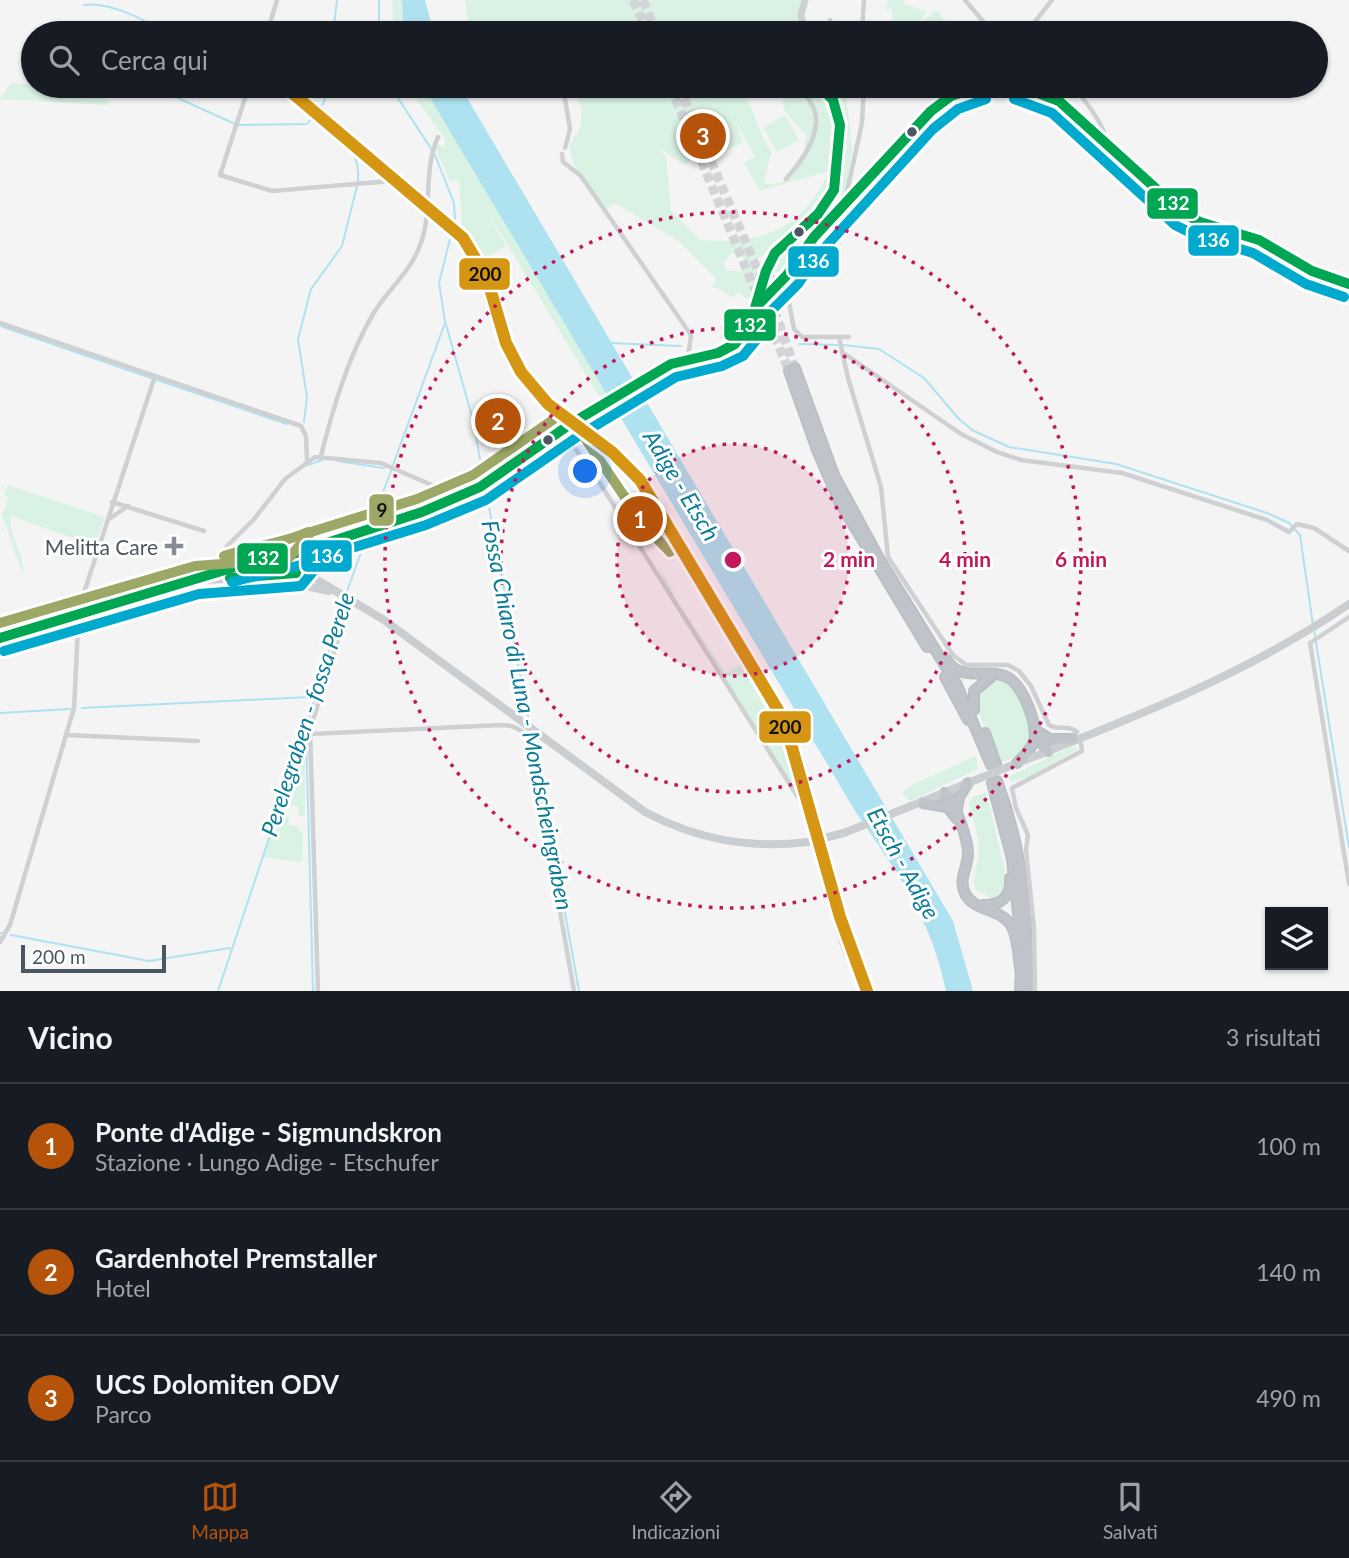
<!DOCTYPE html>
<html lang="it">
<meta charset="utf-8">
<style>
:root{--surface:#171b24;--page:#20242c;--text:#f1f3f6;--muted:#9ea1a6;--line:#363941;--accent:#b45309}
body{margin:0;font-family:Lato,sans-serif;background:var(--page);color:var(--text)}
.controls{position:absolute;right:21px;bottom:21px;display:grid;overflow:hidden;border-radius:0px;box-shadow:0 2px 5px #0004}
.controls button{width:63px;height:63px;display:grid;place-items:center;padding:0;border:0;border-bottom:2px solid var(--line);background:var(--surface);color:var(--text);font:35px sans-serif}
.scale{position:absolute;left:21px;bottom:18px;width:145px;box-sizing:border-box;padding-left:7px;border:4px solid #4a5661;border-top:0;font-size:19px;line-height:24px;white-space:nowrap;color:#4a5661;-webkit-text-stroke:5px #fff;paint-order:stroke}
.you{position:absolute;left:586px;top:472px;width:24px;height:24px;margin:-18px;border:5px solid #fff;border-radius:50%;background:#1a73e8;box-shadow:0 0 0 10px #1a73e833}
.badge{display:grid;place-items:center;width:46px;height:46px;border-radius:50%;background:var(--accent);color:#fff;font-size:23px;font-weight:700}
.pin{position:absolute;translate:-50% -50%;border:4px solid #fff;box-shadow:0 2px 7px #0006}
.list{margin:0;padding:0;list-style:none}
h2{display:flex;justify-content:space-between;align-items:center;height:91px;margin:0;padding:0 28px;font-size:30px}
h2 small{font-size:23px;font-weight:400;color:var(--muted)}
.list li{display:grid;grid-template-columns:46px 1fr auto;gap:21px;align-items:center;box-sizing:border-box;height:126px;padding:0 28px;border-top:2px solid var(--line)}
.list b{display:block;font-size:26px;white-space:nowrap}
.list p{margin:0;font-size:23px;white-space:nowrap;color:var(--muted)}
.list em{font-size:23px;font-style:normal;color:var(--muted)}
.icon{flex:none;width:38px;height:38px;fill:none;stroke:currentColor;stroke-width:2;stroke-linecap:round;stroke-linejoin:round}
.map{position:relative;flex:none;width:1349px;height:991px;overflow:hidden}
.search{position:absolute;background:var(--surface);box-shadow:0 2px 5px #0004;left:21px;right:21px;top:21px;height:77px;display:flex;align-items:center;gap:18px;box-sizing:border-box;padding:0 24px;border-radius:38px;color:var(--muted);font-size:26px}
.sheet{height:469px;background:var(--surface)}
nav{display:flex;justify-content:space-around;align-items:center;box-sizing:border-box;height:98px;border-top:2px solid var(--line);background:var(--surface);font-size:19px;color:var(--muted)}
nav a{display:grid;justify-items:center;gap:4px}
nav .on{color:var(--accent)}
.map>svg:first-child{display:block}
.green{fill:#d9f2e3;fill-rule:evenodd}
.water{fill:#aee2f0}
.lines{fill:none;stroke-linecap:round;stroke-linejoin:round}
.stream{stroke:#aee2f0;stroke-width:2}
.highway-tunnel{stroke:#d2d4d7;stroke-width:9;stroke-dasharray:9 4.5;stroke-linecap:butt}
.highway-casing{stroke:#b9bec3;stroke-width:12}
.street{stroke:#ced0d2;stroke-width:4.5}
.secondary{stroke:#ced0d4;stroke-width:7}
.primary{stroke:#caced1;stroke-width:8}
.highway{stroke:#bec4c9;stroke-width:9}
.primary-bridge{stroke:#caced1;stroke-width:8}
.bus-1-casing{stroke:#fff;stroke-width:16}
.bus-2-casing{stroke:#fff;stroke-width:16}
.bus-3-casing{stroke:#fff;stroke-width:16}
.bus-1{stroke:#00a651;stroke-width:10}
.bus-2{stroke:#00a9ce;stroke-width:10}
.bus-3{stroke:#9da866;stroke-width:10}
.rail-1-casing{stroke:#fff;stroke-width:18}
.rail-1{stroke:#d49613;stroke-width:12}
.ring{fill:none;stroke:#c2185b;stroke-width:3.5;stroke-dasharray:3.5 7}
.bus-dot{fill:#4a5661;stroke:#fff;stroke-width:2.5}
.poi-dot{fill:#868d94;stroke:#fff;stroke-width:2.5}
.labels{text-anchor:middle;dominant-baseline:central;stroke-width:6;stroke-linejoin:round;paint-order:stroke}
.poi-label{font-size:21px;fill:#4a5661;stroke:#fff;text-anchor:end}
.water-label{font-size:23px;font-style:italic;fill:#0c7c9b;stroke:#fff}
.centre{fill:#c2185b;stroke:#fff;stroke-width:3.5}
.ring-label{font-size:21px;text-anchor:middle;font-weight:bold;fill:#c2185b;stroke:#fff;stroke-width:6;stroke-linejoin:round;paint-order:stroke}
.line-badge{stroke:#fff;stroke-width:2.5}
.badge-label{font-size:19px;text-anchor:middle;font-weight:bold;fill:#fff}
.pale-badge-label{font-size:19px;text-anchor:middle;font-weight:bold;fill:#111}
</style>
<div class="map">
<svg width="1349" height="991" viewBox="0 0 1349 991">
<rect width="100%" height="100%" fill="#f4f4f4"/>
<g class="green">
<path d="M392 0H402L404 33H394Z"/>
<path d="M465 0H802L798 11 800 33H470Z"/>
<path d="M888 0H903L905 4 926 12 922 19 893 26 892 9H886Z"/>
<path d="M936 10 956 33H925L918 25Z"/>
<path d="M11 83 76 87 75 95 101 96 109 101 108 105 0 99Z"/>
<path d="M407 86H423L444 117 608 395 602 399 597 393 484 206 506 246 483 260 462 225 459 180 450 181 435 148 439 144 444 148 445 139Z"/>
<path d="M573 86H752L745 96C756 115 760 134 771 152L764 183C794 189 805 161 806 135L785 112 779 87 759 86H811C850 122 820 134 835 164L823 206 762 256 748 261 733 252 723 262 726 271H742L759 261 763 267 743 329 735 325 726 333V339H718L754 297 746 299 738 292 730 298 724 291 712 287 717 279 677 240 615 203 605 210 573 163 569 145C586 126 584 107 573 86ZM736 121 755 157 744 163 760 191 829 171C803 230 762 245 700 240L671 211 666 156 658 147 684 165 696 155 701 159 743 143Z"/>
<path d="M829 86H833L835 94H846L852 150 844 199 782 274 772 271 778 253 807 232 835 197 841 171 843 129Z"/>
<path d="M785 115 799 140 777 152 763 128Z"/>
<path d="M7 485 105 517 95 546 11 516C8 536 28 561 22 572L2 515 9 497 4 496Z"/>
<path d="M658 565 675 593 673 595 726 673 741 664 783 740 780 742 804 800 779 765 661 578Z"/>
<path d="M992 681C1020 678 1035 727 1028 748L1018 756 999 763 975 704 983 688Z"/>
<path d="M301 742 305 743V816L298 815V806L284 805 281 814 289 816 288 825 297 826 303 834 302 860 299 862 264 857Z"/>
<path d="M1073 746 1078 749 1030 776 1011 782 1008 777Z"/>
<path d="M976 756 978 769 910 801 902 793 912 785Z"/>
<path d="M986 792 1007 879 1003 890 992 899 975 889C972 875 979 863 979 849 979 834 972 818 969 803L973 797Z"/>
</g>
<g class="water">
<path d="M402 0H425L434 33H404Z"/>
<path d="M423 86H460L953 921 973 991H946C931 918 898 874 857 814Z"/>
</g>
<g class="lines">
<g class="stream">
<path d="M379 0V33"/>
<path d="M84 5C103 2 149 17 157 33"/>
<path d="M333 33 337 0"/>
<path d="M167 86 169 94 235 124"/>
<path d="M390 86 432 150"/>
<path d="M314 116C337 136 362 148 358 182"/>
<path d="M239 125 307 124 323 104 329 86"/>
<path d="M435 155 454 203 455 219 439 283 445 321 473 420 484 481"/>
<path d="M0 326 151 378"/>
<path d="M609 343 681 346"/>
<path d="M799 344 838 345"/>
<path d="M843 345 879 349 924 378 958 418 972 430 1009 447 1116 464 1267 513 1289 523 1300 535 1313 625"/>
<path d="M157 380 287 424"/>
<path d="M304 422 307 397 298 339 311 289 342 246 357 186"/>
<path d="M338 461 384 468"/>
<path d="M308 465 322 460"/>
<path d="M393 465 445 323"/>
<path d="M485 486 529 722"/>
<path d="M371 524 391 471"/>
<path d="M346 594 368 533"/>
<path d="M1314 630 1349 847"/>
<path d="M82 708 309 697"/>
<path d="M0 713 70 709"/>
<path d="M306 730 313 991"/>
<path d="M533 734 579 991"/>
<path d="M0 933H2"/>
<path d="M11 935 149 961 230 948"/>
<path d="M218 991 306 728 345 599"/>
</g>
<g class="highway-tunnel">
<path d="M633 0 648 33"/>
<path d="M643 0 657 33"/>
<path d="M670 86 789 371"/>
<path d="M679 86 773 306 795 368"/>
</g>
<defs>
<g id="highway">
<path d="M795 368 834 475 880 560 957 685 991 765"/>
<path d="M789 371 817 450 840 503 927 647"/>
<path d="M946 659C961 684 986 667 1007 677 1023 685 1038 724 1034 741 1031 750 1023 757 1017 763"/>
<path d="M945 677 968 720"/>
<path d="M974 710V691L991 677"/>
<path d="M1034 729 1050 739H1073"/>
<path d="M985 733 996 764"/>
<path d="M1035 734 1048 751"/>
<path d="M997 781C1022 847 1030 921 1027 991"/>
<path d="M992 783 1012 859 1021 940"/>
<path d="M945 793C955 802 968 839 968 854 968 866 959 878 964 891 972 912 999 907 1011 925 1019 939 1018 959 1021 974"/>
<path d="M945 793 944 803 957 819"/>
<path d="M923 803 947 807"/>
<path d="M957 810 959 797 968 783"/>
<path d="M983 905C1000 906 1012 896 1010 878"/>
<path d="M1020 991 1021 968"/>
</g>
</defs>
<use href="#highway" class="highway-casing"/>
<g class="street">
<path d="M965 0 993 33"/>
<path d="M830 20 835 33"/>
<path d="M267 33 277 0"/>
<path d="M862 33 864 0"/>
<path d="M1026 33 1052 0"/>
<path d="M249 86 220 175 272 191 391 181 425 212"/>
<path d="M848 86V90"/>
<path d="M1070 86C1082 94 1108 130 1106 143"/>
<path d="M564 93 570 129 565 148"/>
<path d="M562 154 563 162 581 176 691 335 688 358"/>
<path d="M786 179C801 162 821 136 815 112 812 102 804 95 803 86"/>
<path d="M848 200 846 196 862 123 864 86"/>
<path d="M839 211 840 221 816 249 788 297 794 329 802 337H849"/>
<path d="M0 323 301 426 306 436 307 461"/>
<path d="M839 337 848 378 881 487 888 557 953 655 966 665H1008L1019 671 1031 686 1049 725C1059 731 1068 724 1077 732"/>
<path d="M842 352 961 434 997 452 1021 460 1122 473 1267 520 1289 532 1297 524 1314 528 1349 551"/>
<path d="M562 430 601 485 801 802 841 942 862 991"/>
<path d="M321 456C333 408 348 357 373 314 387 291 409 273 419 248 434 213 422 171 438 137"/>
<path d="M112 502 204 531"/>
<path d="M109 519 128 506"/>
<path d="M222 566 227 546 255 518 285 479 315 457 381 463 457 496"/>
<path d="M1349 617 1310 643 1349 884"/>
<path d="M310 734 501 725C515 725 522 730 530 740L574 991"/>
<path d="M68 735 198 741"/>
<path d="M0 942 10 925 74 708 79 608 155 376"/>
<path d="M318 991 310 730 345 616 354 601"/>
<path d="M1035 991 1034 928 1026 850 1028 835 1016 808 1012 788 1082 751 1081 743"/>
</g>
<g class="secondary">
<path d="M804 33 801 14 805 0"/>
<path d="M1019 86 1059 101 1183 213 1200 222 1259 240 1312 271 1349 284"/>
<path d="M766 271 774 280"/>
<path d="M758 305 787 275 814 237 931 111 951 96 982 86"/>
<path d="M293 554 422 512 480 487 572 423 671 364 718 353 735 344 750 325 766 271 775 253 818 214 834 190 840 125 833 100 819 86"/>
</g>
<g class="primary">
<path d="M301 566 319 581 384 620 645 812C698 840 750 849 808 842"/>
<path d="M271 575 296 573 311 582"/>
<path d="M204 580 264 577 329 591"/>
<path d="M0 638 278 554 297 557 301 566 296 573"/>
<path d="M1018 763C1133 718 1247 674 1349 604"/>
<path d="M844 833 978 779"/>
</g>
<use href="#highway" class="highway"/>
<g class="primary-bridge">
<path d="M978 779 1010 766"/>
<path d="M808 842 844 833"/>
</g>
<defs>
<g id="bus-1">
<path d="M1019 86 1059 101 1183 213 1200 222 1259 240 1312 271 1349 284"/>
<path d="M758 305 787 275 814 237 931 111 951 96 982 86"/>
<path d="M230 578 296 573"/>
<path d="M0 638 278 554H293L422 512 480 487 572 423 671 364 718 353 735 344 750 325 766 271 775 253 818 214 834 190 840 125 833 100 819 86"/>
</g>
<g id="bus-2">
<path d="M1014 99 1052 113 1175 225 1195 235 1253 253 1306 284 1344 297"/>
<path d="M232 582C261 574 292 570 320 558"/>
<path d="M4 651 199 594 301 586 326 556 426 525 486 500 580 435 676 377 722 366 743 356 762 333 768 314 798 284 817 256 933 129 958 109 986 99"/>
</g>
<g id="bus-3">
<path d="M574 422 643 524 670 552"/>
<path d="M224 556C251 547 284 543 308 532"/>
<path d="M0 623 195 566 288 559 311 532 417 499 473 475 554 419"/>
</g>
</defs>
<use href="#bus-1" class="bus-1-casing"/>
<use href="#bus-2" class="bus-2-casing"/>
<use href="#bus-3" class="bus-3-casing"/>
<use href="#bus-1" class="bus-1"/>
<use href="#bus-2" class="bus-2"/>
<use href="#bus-3" class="bus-3"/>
<defs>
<path id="rail-1" d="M284 86 463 238 487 278 506 343 521 372 548 404 612 452 640 480 778 710 789 737 840 917 867 991"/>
</defs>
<use href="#rail-1" class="rail-1-casing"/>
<use href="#rail-1" class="rail-1"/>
</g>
<circle cx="733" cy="560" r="116" fill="#c2185b" fill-opacity=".12"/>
<g class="ring">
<circle cx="733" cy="560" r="116"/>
<circle cx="733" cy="560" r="232"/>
<circle cx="733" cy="560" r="348"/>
</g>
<g class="bus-dot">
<circle cx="912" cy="132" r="6"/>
<circle cx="799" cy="232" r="6"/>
<circle cx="548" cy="440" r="6"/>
</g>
<path class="poi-dot" d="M170.5 535.5h7v7h7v7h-7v7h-7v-7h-7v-7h7z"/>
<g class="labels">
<g class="poi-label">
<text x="158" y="546">Melitta Care</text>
</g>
<g class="water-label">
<text transform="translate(682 485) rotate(59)">Adige - Etsch</text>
<text transform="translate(307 714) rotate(-72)">Perelegraben - fossa Perele</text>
<text transform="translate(528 715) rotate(79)">Fossa Chiaro di Luna - Mondscheingraben</text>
<text transform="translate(904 863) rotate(61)">Etsch - Adige</text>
</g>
</g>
<circle cx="733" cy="560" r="10" class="centre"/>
<g class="ring-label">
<text x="849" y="567">2 min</text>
<text x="965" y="567">4 min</text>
<text x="1081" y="567">6 min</text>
</g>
<g class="line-badge">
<rect x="1146" y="187" width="53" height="33" rx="7" fill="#00a651"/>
<rect x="1187" y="224" width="53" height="33" rx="7" fill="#00a9ce"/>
<rect x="787" y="245" width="53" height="33" rx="7" fill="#00a9ce"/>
<rect x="458" y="257" width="53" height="34" rx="7" fill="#d49613"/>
<rect x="723" y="308" width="54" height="34" rx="7" fill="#00a651"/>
<rect x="368" y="493" width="27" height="34" rx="7" fill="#9da866"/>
<rect x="300" y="539" width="53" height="34" rx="7" fill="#00a9ce"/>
<rect x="236" y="542" width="53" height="33" rx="7" fill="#00a651"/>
<rect x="758" y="710" width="54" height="34" rx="7" fill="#d49613"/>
</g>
<g class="badge-label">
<text x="1173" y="210">132</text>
<text x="1213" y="247">136</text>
<text x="813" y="268">136</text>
<text x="750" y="332">132</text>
<text x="327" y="563">136</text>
<text x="263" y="565">132</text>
</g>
<g class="pale-badge-label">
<text x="485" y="281">200</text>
<text x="382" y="517">9</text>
<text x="785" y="734">200</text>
</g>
</svg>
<div class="controls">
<button><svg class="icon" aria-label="layers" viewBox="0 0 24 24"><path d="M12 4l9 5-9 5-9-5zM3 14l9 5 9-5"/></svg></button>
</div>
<div class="scale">200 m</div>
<div class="you"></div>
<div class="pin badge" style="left:640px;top:519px">1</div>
<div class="pin badge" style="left:498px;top:421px">2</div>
<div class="pin badge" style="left:703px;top:136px">3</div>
<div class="search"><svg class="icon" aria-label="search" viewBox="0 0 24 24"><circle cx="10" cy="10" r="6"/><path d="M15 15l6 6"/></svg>Cerca qui</div>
</div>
<section class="sheet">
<h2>Vicino<small>3 risultati</small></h2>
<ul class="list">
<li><span class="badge">1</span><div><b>Ponte d'Adige - Sigmundskron</b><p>Stazione · Lungo Adige - Etschufer</p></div><em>100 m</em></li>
<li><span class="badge">2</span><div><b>Gardenhotel Premstaller</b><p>Hotel</p></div><em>140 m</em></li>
<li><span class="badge">3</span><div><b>UCS Dolomiten ODV</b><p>Parco</p></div><em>490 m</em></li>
</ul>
</section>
<nav>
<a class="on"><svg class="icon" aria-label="map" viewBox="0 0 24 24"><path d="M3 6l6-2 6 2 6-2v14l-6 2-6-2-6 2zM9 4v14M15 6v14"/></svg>Mappa</a>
<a><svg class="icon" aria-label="directions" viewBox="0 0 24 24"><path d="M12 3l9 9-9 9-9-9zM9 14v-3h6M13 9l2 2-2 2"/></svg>Indicazioni</a>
<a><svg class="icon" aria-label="saved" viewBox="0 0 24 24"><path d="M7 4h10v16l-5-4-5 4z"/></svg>Salvati</a>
</nav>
